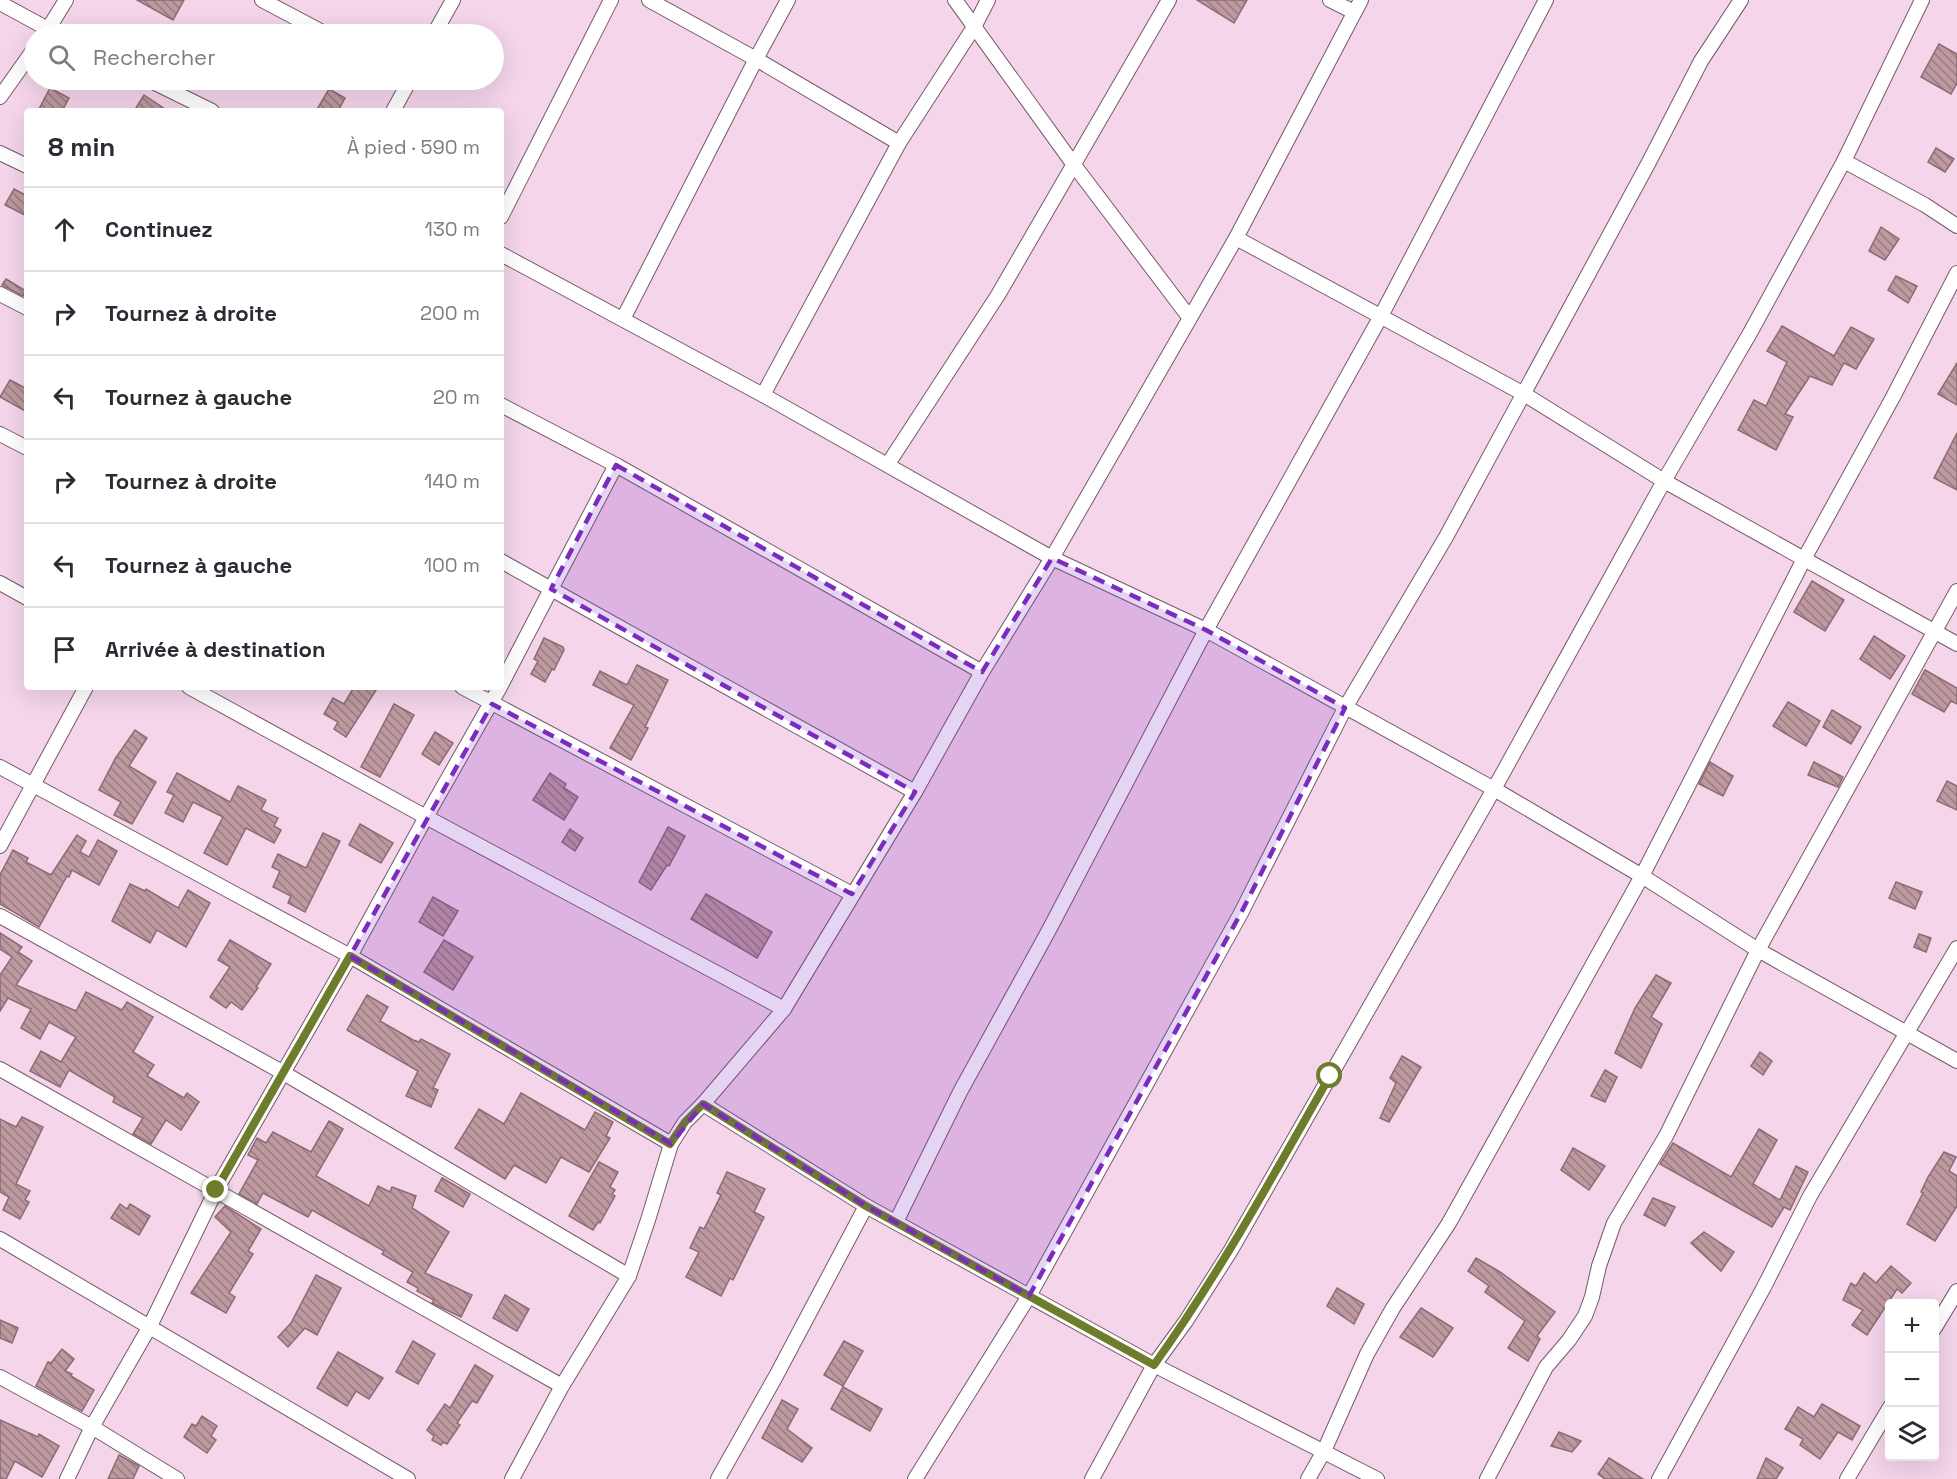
<!DOCTYPE html>
<html lang="fr">
<meta charset="utf-8">
<style>
:root{--surface:#fff;--page:#f7f7f7;--text:#2b2b33;--muted:#7c7c81;--line:#e1e1e2}
body{margin:0;font-family:"Space Grotesk",sans-serif;background:var(--page);color:var(--text)}
.controls{position:absolute;right:18px;bottom:18px;display:grid;overflow:hidden;border-radius:6px;box-shadow:0 6px 24px #0002}
.controls button{width:54px;height:54px;display:grid;place-items:center;padding:0;border:0;border-bottom:2px solid var(--line);background:var(--surface);color:var(--text);font:30px sans-serif}
.stop{position:absolute;width:18px;height:18px;margin:-14px;border:4px solid #6d7d2b;border-radius:50%;background:#fff}
.stop.end{background:#6d7d2b;border-color:#fff;box-shadow:0 2px 6px #0008}
.list{margin:0;padding:0;list-style:none}
h2{display:flex;justify-content:space-between;align-items:center;height:78px;margin:0;padding:0 24px;font-size:26px}
h2 small{font-size:20px;font-weight:400;color:var(--muted)}
.list li{display:grid;grid-template-columns:39px 1fr auto;gap:18px;align-items:center;box-sizing:border-box;height:84px;padding:0 24px;border-top:2px solid var(--line)}
.list b{display:block;font-size:22px;white-space:nowrap}
.list em{font-size:20px;font-style:normal;color:var(--muted)}
.icon{flex:none;width:33px;height:33px;fill:none;stroke:currentColor;stroke-width:2;stroke-linecap:round;stroke-linejoin:round}
.map{position:relative;flex:none;width:1957px;height:1479px;overflow:hidden}
.search{position:absolute;background:var(--surface);box-shadow:0 6px 24px #0002;left:24px;top:24px;width:480px;height:66px;display:flex;align-items:center;gap:15px;box-sizing:border-box;padding:0 21px;border-radius:33px;color:var(--muted);font-size:22px}
.panel{position:absolute;background:var(--surface);box-shadow:0 6px 24px #0002;left:24px;top:108px;width:480px;height:582px;border-radius:6px}
.map>svg:first-child{display:block}
.building{fill:url(#building-back-hatch);stroke:#8c6b71;stroke-width:1.5}
.lines{fill:none;stroke-linecap:round;stroke-linejoin:round}
.street-casing{stroke:#745a6c;stroke-width:16}
.street{stroke:#fff;stroke-width:14}
.route{stroke:#6d7d2b;stroke-width:8}
.marked{fill:#7b2cbf;fill-opacity:0.2;stroke:#7b2cbf;stroke-width:4.5;stroke-dasharray:12 8;stroke-linejoin:round}
</style>
<div class="map">
<svg width="1957" height="1479" viewBox="0 0 1957 1479">
<defs>
<pattern id="building-back-hatch" width="6" height="6" patternUnits="userSpaceOnUse" patternTransform="scale(1.5)"><rect width="6" height="6" fill="#be9aa0"/><path d="M-1 5l2 2M0 0l6 6M5-1l2 2" fill="none" stroke="#997c81"/></pattern>
</defs>
<rect width="100%" height="100%" fill="#f4d5ea"/>
<g class="building">
<path d="M137 0H184L173 20Z"/>
<path d="M1197 0H1247L1234 23Z"/>
<path d="M1939 44 1957 54V83L1951 94 1921 77Z"/>
<path d="M50 88 69 98 62 111H38Z"/>
<path d="M329 89 345 98 338 111H316Z"/>
<path d="M144 95 168 111H134Z"/>
<path d="M1936 148 1954 159 1945 172 1928 162Z"/>
<path d="M14 189 27 196V216L5 205Z"/>
<path d="M1881 227 1899 239 1885 260 1869 251Z"/>
<path d="M1896 276 1917 286 1908 303 1888 290Z"/>
<path d="M6 279 26 291 23 296 2 285Z"/>
<path d="M1782 326 1834 356 1851 327 1874 339 1856 369 1844 363 1832 385 1810 376 1785 414 1793 417 1776 450 1738 430 1754 400 1766 406 1787 362 1767 351Z"/>
<path d="M1957 363V405L1938 394Z"/>
<path d="M10 380 27 389V412L0 397Z"/>
<path d="M1957 433V490L1934 478Z"/>
<path d="M1812 581 1844 600 1825 631 1794 612Z"/>
<path d="M1874 636 1905 656 1890 679 1860 659Z"/>
<path d="M544 638 563 647 564 650 554 670 552 669 545 682 531 674 538 661 534 659Z"/>
<path d="M637 665 668 680 645 727 648 728 631 760 610 748 634 705 593 685 600 671 627 685Z"/>
<path d="M1925 670 1957 688V704L1951 701 1944 712 1912 694Z"/>
<path d="M354 687H378L346 737 334 729 338 722 324 714 333 698 344 704Z"/>
<path d="M1788 702 1820 721 1806 746 1773 726Z"/>
<path d="M394 704 414 715 380 777 361 767Z"/>
<path d="M1832 710 1861 727 1851 744 1823 727Z"/>
<path d="M135 730 147 738 129 766 156 782 132 824 114 815 121 802 99 790 115 759Z"/>
<path d="M435 732 453 743 439 765 422 754Z"/>
<path d="M1710 762 1733 776 1723 796 1699 784Z"/>
<path d="M1814 762 1843 777 1838 787 1808 775Z"/>
<path d="M177 773 230 802 238 786 266 800 261 810 278 818 274 826 281 830 274 843 246 828 227 865 204 853 223 817 193 802 183 822 165 813 174 795 167 792Z"/>
<path d="M550 773 566 784 564 788 578 797 564 820 533 800Z"/>
<path d="M1947 781 1957 786V810L1937 801Z"/>
<path d="M360 824 393 843 381 863 349 845Z"/>
<path d="M668 827 685 836 669 866 667 865 651 890 639 882Z"/>
<path d="M570 829 583 838 575 851 562 842Z"/>
<path d="M323 833 340 841 305 912 288 903 291 896 273 887 280 871 272 867 278 854 306 868Z"/>
<path d="M77 835 86 841 80 852 89 857 98 840 117 851 99 885 72 870 69 877 67 876 39 927 0 904V875L13 850 28 858 26 862 51 875Z"/>
<path d="M1896 882 1922 892 1915 909 1889 898Z"/>
<path d="M130 884 145 891 146 889 178 908 188 890 210 903 186 947 157 930 150 943 112 921Z"/>
<path d="M706 894 772 932 757 958 691 919Z"/>
<path d="M433 897 458 911 443 936 419 922Z"/>
<path d="M0 933 22 947 18 952 32 961 16 985 76 1011 86 992 122 1010 127 1002 153 1017 133 1052 154 1065 147 1076 184 1098 187 1093 199 1102 181 1130 166 1120 151 1144 133 1134 143 1118 113 1102 115 1097 69 1070 60 1087 30 1071 41 1051 61 1062 76 1037 49 1022 40 1039 21 1028 31 1009 8 998 0 1011V975L12 957 0 949Z"/>
<path d="M1919 934 1931 938 1926 952 1914 947Z"/>
<path d="M230 940 271 964 256 987 258 988 242 1010 231 1002 226 1008 210 997 230 967 218 960Z"/>
<path d="M444 940 473 957 453 990 424 972Z"/>
<path d="M1656 975 1671 983 1651 1017 1662 1024 1641 1068 1615 1053 1635 1008Z"/>
<path d="M367 995 388 1007 380 1021 413 1040 419 1042 421 1039 450 1054 433 1088 438 1090 431 1107 406 1096 418 1071 347 1030Z"/>
<path d="M1760 1052 1772 1061 1763 1075 1751 1066Z"/>
<path d="M1402 1056 1421 1067 1389 1122 1380 1118 1396 1083 1390 1078Z"/>
<path d="M1605 1070 1617 1077 1605 1102 1591 1096Z"/>
<path d="M521 1093 585 1130 595 1112 613 1122 606 1136 610 1138 589 1172 561 1157 546 1183 514 1165 505 1179 455 1148 479 1109 504 1124Z"/>
<path d="M22 1117 43 1127 16 1184 30 1191 25 1200 29 1202 20 1219 3 1210 9 1197 0 1192V1119L16 1127Z"/>
<path d="M329 1121 343 1129 316 1176 369 1206 378 1186 390 1192 392 1187 416 1196 412 1208 449 1232 425 1273 472 1295 461 1317 432 1303 434 1300 417 1291 418 1288 407 1282 413 1272 382 1254 384 1251 312 1210 308 1217 263 1193 257 1204 239 1194 258 1160 248 1155 257 1138 266 1143 273 1132 311 1152Z"/>
<path d="M1759 1129 1777 1140 1753 1184 1780 1200 1796 1166 1808 1172 1790 1210 1784 1207 1772 1227 1660 1164 1673 1143 1731 1177Z"/>
<path d="M1573 1148 1605 1166 1589 1190 1561 1170Z"/>
<path d="M1944 1152 1956 1157 1949 1171 1957 1176V1206L1935 1241 1907 1224 1923 1193 1921 1192 1928 1177Z"/>
<path d="M599 1162 618 1172 610 1187 615 1190 612 1194 615 1196 600 1223 598 1222 593 1230 569 1216Z"/>
<path d="M727 1172 765 1189 754 1212 764 1217 733 1280 730 1278 721 1296 686 1277 699 1252 690 1248 700 1227 704 1229 721 1195 717 1193Z"/>
<path d="M442 1178 470 1194 463 1207 435 1191Z"/>
<path d="M1653 1198 1675 1207 1665 1226 1644 1215Z"/>
<path d="M120 1204 127 1209 130 1204 150 1216 139 1235 111 1218Z"/>
<path d="M225 1206 261 1229 248 1251 253 1254 229 1293 235 1297 226 1313 191 1293 231 1232 215 1217Z"/>
<path d="M1704 1232 1734 1252 1721 1271 1691 1243Z"/>
<path d="M1476 1258 1500 1272 1555 1312 1537 1336 1540 1339 1528 1361 1508 1348 1525 1321 1485 1292 1489 1286 1468 1271Z"/>
<path d="M1891 1266 1911 1283 1902 1293 1897 1289 1867 1335 1852 1325 1863 1310 1843 1300 1851 1283 1856 1286 1864 1273 1876 1283Z"/>
<path d="M316 1275 341 1288 317 1335 305 1328 288 1347 278 1337 291 1323Z"/>
<path d="M1337 1288 1364 1304 1354 1324 1327 1306Z"/>
<path d="M505 1295 529 1309 517 1331 493 1318Z"/>
<path d="M1421 1308 1453 1328 1433 1357 1400 1337Z"/>
<path d="M0 1320 18 1328 12 1343 0 1338Z"/>
<path d="M413 1341 435 1354 418 1384 396 1372Z"/>
<path d="M844 1341 863 1351 843 1386 824 1375Z"/>
<path d="M62 1349 74 1359 65 1371 72 1374 71 1376 94 1390 82 1411 36 1386 48 1362 51 1363Z"/>
<path d="M338 1352 383 1378 369 1399 356 1391 347 1406 317 1388Z"/>
<path d="M475 1365 493 1376 477 1403 472 1401 457 1423 460 1425 447 1444 443 1442 441 1445 432 1440 434 1436 427 1430 445 1404 450 1408Z"/>
<path d="M843 1387 882 1409 870 1431 831 1409Z"/>
<path d="M782 1400 798 1409 787 1429 812 1448 802 1462 762 1438Z"/>
<path d="M1822 1404 1860 1426 1852 1440 1838 1432 1820 1459 1800 1445 1803 1439 1785 1429 1798 1407 1814 1417Z"/>
<path d="M202 1416 217 1426 211 1436 216 1440 207 1453 184 1437 192 1424 196 1426Z"/>
<path d="M0 1420 38 1437 39 1434 59 1446 42 1477 15 1461 6 1479H0Z"/>
<path d="M1559 1432 1581 1441 1572 1452 1551 1446Z"/>
<path d="M119 1455 139 1466 133 1479H108Z"/>
<path d="M1609 1458 1643 1479H1605L1598 1474Z"/>
<path d="M1766 1458 1783 1468 1776 1479H1757Z"/>
</g>
<g class="lines">
<defs>
<g id="street">
<path d="M262 0 326 34"/>
<path d="M649 0 756 59 899 143"/>
<path d="M955 0 1074 165 1189 317"/>
<path d="M1330 0 1354 12"/>
<path d="M0 3 57 34"/>
<path d="M45 34 66 0"/>
<path d="M434 34 453 0"/>
<path d="M149 80 212 111"/>
<path d="M0 97 34 49"/>
<path d="M393 111 410 80"/>
<path d="M0 153 27 166"/>
<path d="M1844 161 1925 205 1957 226"/>
<path d="M501 217 611 0"/>
<path d="M1236 238 1524 394 1664 481 1957 644"/>
<path d="M501 254 763 395 1052 558 1206 630 1494 789 1642 876 1758 950 1957 1061"/>
<path d="M0 294 27 308"/>
<path d="M623 319 756 59 788 0"/>
<path d="M763 395 899 143 974 27 988 0"/>
<path d="M501 405 616 465 982 672"/>
<path d="M0 434 27 448"/>
<path d="M888 464 998 295 1169 0"/>
<path d="M616 465 551 589 915 792"/>
<path d="M501 561 551 589 501 685"/>
<path d="M0 583 27 598"/>
<path d="M189 687 426 817 784 1009"/>
<path d="M462 687 852 894"/>
<path d="M0 767 350 956 671 1144"/>
<path d="M0 846 86 687"/>
<path d="M0 916 282 1072 629 1276"/>
<path d="M0 1069 562 1386"/>
<path d="M703 1104 866 1206 1154 1365 1377 1479"/>
<path d="M896 1222 960 1092 1049 930 1206 630 1381 316 1546 0"/>
<path d="M0 1239 408 1479"/>
<path d="M1934 1329 1957 1291"/>
<path d="M0 1377 92 1427 177 1479"/>
<path d="M67 1479 92 1427 150 1326 216 1190 350 956 426 817 500 687"/>
<path d="M512 1479 562 1386 629 1276 648 1220 671 1144 685 1122 703 1104 784 1009 915 792 982 672 1052 558 1236 238 1361 0"/>
<path d="M718 1479 776 1376 866 1206"/>
<path d="M915 1479 1029 1296 1241 913 1345 708 1446 537 1649 162 1701 61 1741 0"/>
<path d="M1092 1479 1154 1365 1186 1321 1231 1250 1494 789 1664 481 1750 333 1844 161 1922 0"/>
<path d="M1308 1479 1324 1451 1367 1354 1393 1308 1449 1223 1642 876 1804 559 1893 397 1957 273"/>
<path d="M1487 1479 1546 1367 1569 1340 1585 1316 1592 1297 1599 1266 1614 1223 1666 1136 1758 950 1957 591"/>
<path d="M1659 1479 1764 1287 1810 1196 1957 948"/>
<path d="M1847 1479 1890 1407"/>
</g>
</defs>
<use href="#street" class="street-casing"/>
<use href="#street" class="street"/>
</g>
<g class="lines">
<path class="route" d="M216 1190 350 956 670 1144 685 1122 703 1104 866 1206 1154 1365C1220 1273 1274 1174 1330 1076"/>
</g>
<path class="marked" d="M616 465 982 672 1052 558 1206 630 1345 708 1241 913 1029 1296 866 1206 703 1104 671 1144 350 956 492 704 852 894 915 792 551 589Z"/>
</svg>
<div class="controls">
<button>+</button>
<button>−</button>
<button><svg class="icon" aria-label="layers" viewBox="0 0 24 24"><path d="M12 4l9 5-9 5-9-5zM3 14l9 5 9-5"/></svg></button>
</div>
<div class="stop" style="left:1330px;top:1076px"></div>
<div class="stop end" style="left:216px;top:1190px"></div>
<div class="search"><svg class="icon" aria-label="search" viewBox="0 0 24 24"><circle cx="10" cy="10" r="6"/><path d="M15 15l6 6"/></svg>Rechercher</div>
<section class="panel">
<h2>8 min<small>À pied · 590 m</small></h2>
<ul class="list">
<li><svg class="icon" aria-label="ahead" viewBox="0 0 24 24"><path d="M12 20V5M6 11l6-6 6 6"/></svg><div><b>Continuez</b></div><em>130 m</em></li>
<li><svg class="icon" aria-label="right" viewBox="0 0 24 24"><path d="M7 20v-9h11M14 6l5 5-5 5"/></svg><div><b>Tournez à droite</b></div><em>200 m</em></li>
<li><svg class="icon" aria-label="left" viewBox="0 0 24 24"><path d="M17 20v-9H6M10 6l-5 5 5 5"/></svg><div><b>Tournez à gauche</b></div><em>20 m</em></li>
<li><svg class="icon" aria-label="right" viewBox="0 0 24 24"><path d="M7 20v-9h11M14 6l5 5-5 5"/></svg><div><b>Tournez à droite</b></div><em>140 m</em></li>
<li><svg class="icon" aria-label="left" viewBox="0 0 24 24"><path d="M17 20v-9H6M10 6l-5 5 5 5"/></svg><div><b>Tournez à gauche</b></div><em>100 m</em></li>
<li><svg class="icon" aria-label="arrive" viewBox="0 0 24 24"><path d="M6 21V4h12l-3 4 3 4H6"/></svg><div><b>Arrivée à destination</b></div></li>
</ul>
</section>
</div>
